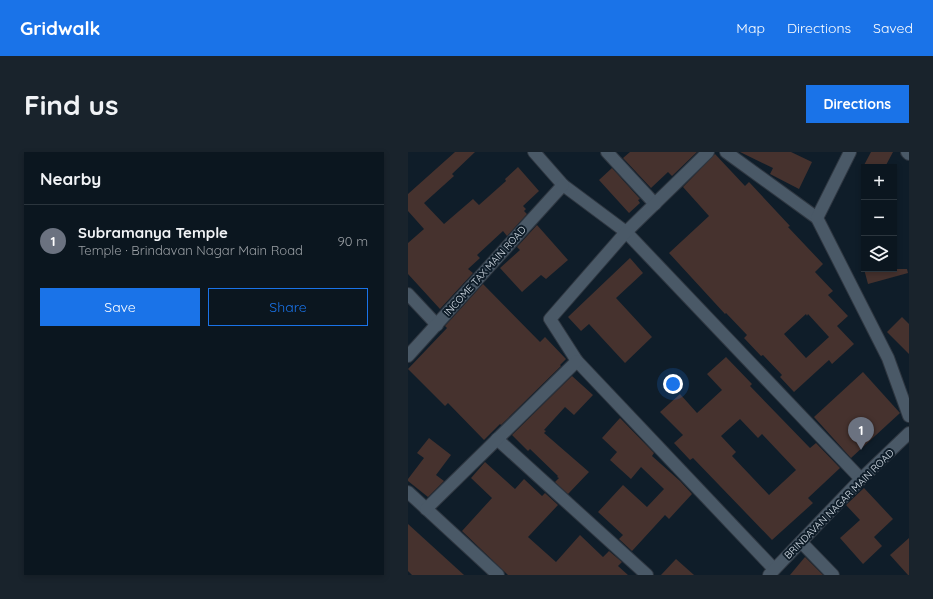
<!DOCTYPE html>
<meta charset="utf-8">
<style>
:root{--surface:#0b161f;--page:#19232c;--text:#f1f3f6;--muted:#9a9fa4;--line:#2b353d;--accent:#1a73e8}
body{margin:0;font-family:Quicksand,sans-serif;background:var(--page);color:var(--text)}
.controls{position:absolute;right:12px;top:12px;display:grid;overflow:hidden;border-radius:0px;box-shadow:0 2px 6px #0003}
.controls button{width:36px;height:36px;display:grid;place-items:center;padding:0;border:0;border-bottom:1px solid var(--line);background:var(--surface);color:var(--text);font:20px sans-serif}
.you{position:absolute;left:265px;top:232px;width:14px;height:14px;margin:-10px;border:3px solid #fff;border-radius:50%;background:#1a73e8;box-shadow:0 0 0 6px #1a73e833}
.badge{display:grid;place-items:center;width:26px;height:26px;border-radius:50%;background:var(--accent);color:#fff;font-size:13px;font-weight:700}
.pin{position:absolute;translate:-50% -33px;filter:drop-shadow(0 1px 2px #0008)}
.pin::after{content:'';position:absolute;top:21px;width:14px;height:12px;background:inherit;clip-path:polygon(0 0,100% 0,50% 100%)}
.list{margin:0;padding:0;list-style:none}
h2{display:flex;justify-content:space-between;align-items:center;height:52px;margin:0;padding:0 16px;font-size:17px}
h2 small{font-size:13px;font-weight:400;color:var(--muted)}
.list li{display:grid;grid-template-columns:26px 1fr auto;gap:12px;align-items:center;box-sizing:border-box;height:72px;padding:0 16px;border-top:1px solid var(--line)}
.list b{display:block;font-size:15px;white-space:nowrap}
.list p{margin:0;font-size:13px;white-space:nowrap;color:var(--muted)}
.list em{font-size:13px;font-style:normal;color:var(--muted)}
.actions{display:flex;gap:8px;padding:12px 16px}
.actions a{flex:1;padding:9px 0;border:1px solid var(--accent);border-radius:0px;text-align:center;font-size:14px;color:var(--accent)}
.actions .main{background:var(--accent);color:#fff}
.icon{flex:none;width:22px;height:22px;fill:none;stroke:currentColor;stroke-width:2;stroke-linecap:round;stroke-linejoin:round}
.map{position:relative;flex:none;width:501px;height:423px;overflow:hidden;border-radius:0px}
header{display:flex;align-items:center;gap:24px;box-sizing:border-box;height:56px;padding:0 20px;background:var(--accent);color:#fff}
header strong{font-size:19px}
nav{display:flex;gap:22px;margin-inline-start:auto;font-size:14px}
.intro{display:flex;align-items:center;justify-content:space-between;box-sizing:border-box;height:96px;padding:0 24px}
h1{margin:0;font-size:28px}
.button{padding:10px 18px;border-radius:0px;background:var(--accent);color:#fff;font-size:14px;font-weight:700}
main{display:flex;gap:24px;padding:0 24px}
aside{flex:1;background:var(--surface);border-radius:0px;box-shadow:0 2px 6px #0003}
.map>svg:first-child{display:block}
.building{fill:#46322e;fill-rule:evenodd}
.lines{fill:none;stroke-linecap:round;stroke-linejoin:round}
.minor-casing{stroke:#2f3741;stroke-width:14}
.tertiary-casing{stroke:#2f3741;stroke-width:14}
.minor{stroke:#4a5967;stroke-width:12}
.tertiary{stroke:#4a5967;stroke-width:12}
.labels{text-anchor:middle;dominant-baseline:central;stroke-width:4;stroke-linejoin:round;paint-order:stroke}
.street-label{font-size:10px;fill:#d7e0e9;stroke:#0f1d29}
</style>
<header>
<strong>Gridwalk</strong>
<nav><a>Map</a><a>Directions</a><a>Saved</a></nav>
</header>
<div class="intro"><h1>Find us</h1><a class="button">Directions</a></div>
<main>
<aside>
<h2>Nearby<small></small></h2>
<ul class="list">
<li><span class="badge" style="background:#6b7280">1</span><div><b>Subramanya Temple</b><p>Temple · Brindavan Nagar Main Road</p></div><em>90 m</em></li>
</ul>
<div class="actions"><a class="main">Save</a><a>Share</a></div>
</aside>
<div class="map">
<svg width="501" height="423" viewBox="0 0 501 423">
<rect width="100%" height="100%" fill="#0f1d29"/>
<g class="building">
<path d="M47 0H67L44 22 46 24 16 51 36 72 65 47 71 53 98 29 97 27 110 15 131 39 115 54 118 57 116 59 119 62 99 84 95 79 69 103 72 106 60 117 65 121 32 157 0 122V91L16 77 0 59V42Z"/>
<path d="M222 0H289L264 24 260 20 243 36 215 6Z"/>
<path d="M332 0H383L404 10 391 37 362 22 365 16Z"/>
<path d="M463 0H485L477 15H455Z"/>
<path d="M307 2 337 34 341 30 382 74 380 75 415 112 407 120 425 139 420 143 440 164 429 174 446 192 424 212 421 208 386 240 372 225 374 223 355 203 353 204 336 186 339 183 318 161 317 162 261 101 301 64 275 35ZM398 162 399 164 400 162 421 185 398 206 376 182Z"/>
<path d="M204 16 232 47 230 48 232 51 221 61 191 28Z"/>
<path d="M129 73 160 108 138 127 133 123 114 140 92 116 112 98 109 95Z"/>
<path d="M222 106 235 121 208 146 244 185 217 211 181 172 173 179 160 165Z"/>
<path d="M456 117H499L500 121 460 132Z"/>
<path d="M75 132 132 190 137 185 158 207 152 213 153 214 93 273 92 272 76 288 40 251 37 254 0 217 39 176 37 174Z"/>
<path d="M494 165 501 172V202L479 180Z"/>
<path d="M318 205 344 232 342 234 402 296 408 291 432 316 400 346 405 351 364 388 285 306 282 308 266 291 275 283 252 260 272 242 289 261 314 238 299 222ZM332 267 350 286 354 282 388 318 361 343 324 304 328 300 313 284Z"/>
<path d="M455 220 492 261 443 306 406 265Z"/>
<path d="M164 224 185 243 166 263 157 255 136 278 138 279 136 281 181 320 160 342 147 330 151 326 149 325 150 324 122 297 120 299 104 283Z"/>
<path d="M212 266 246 301 244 304 272 329 284 342 261 367 257 363 224 399 211 387 215 383 190 360 215 333 239 355 256 337 233 315 223 327 202 308 209 300 194 286Z"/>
<path d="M21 286 43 303 28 323 36 329 20 345 0 329V327L16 306 9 301Z"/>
<path d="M77 310 107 337 116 327 134 344 137 341 150 353 120 385 148 410 172 383 195 405 201 399 214 410 210 414 220 423H100L54 379 84 346 63 326Z"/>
<path d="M456 336 485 367 466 385 474 394 455 412 432 386 452 368 438 353Z"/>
<path d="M0 372 56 423H4L0 419Z"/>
<path d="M501 386V423H500L482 403Z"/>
<path d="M397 405 415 423H382Z"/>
<path d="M268 407 286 423H253Z"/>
</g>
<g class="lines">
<defs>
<g id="minor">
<path d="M126 0 155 33 218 80 453 327"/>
<path d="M199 0 247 52"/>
<path d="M300 0 218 80 142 167 169 209 366 417"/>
<path d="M318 0 409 66"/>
<path d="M442 0 409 66 480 206 501 264"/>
<path d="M499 0 501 2"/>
<path d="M0 142 29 173"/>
<path d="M0 204 155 33"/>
<path d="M89 287 239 423"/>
<path d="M0 340 90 423"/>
<path d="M18 357 169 209"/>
<path d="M393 390 425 423"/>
</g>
<path id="tertiary" d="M361 423 453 327 501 281"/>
</defs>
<use href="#minor" class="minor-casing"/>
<use href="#tertiary" class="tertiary-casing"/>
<use href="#minor" class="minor"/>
<use href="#tertiary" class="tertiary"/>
</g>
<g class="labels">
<g class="street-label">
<text transform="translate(77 119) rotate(-48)">INCOME TAX MAIN ROAD</text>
<text transform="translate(431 352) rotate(-45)">BRINDAVAN NAGAR MAIN ROAD</text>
</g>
</g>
</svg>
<div class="controls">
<button>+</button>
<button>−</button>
<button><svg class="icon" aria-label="layers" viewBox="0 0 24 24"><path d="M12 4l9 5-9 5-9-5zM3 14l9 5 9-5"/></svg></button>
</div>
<div class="you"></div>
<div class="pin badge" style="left:453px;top:298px;background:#6b7280">1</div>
</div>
</main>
